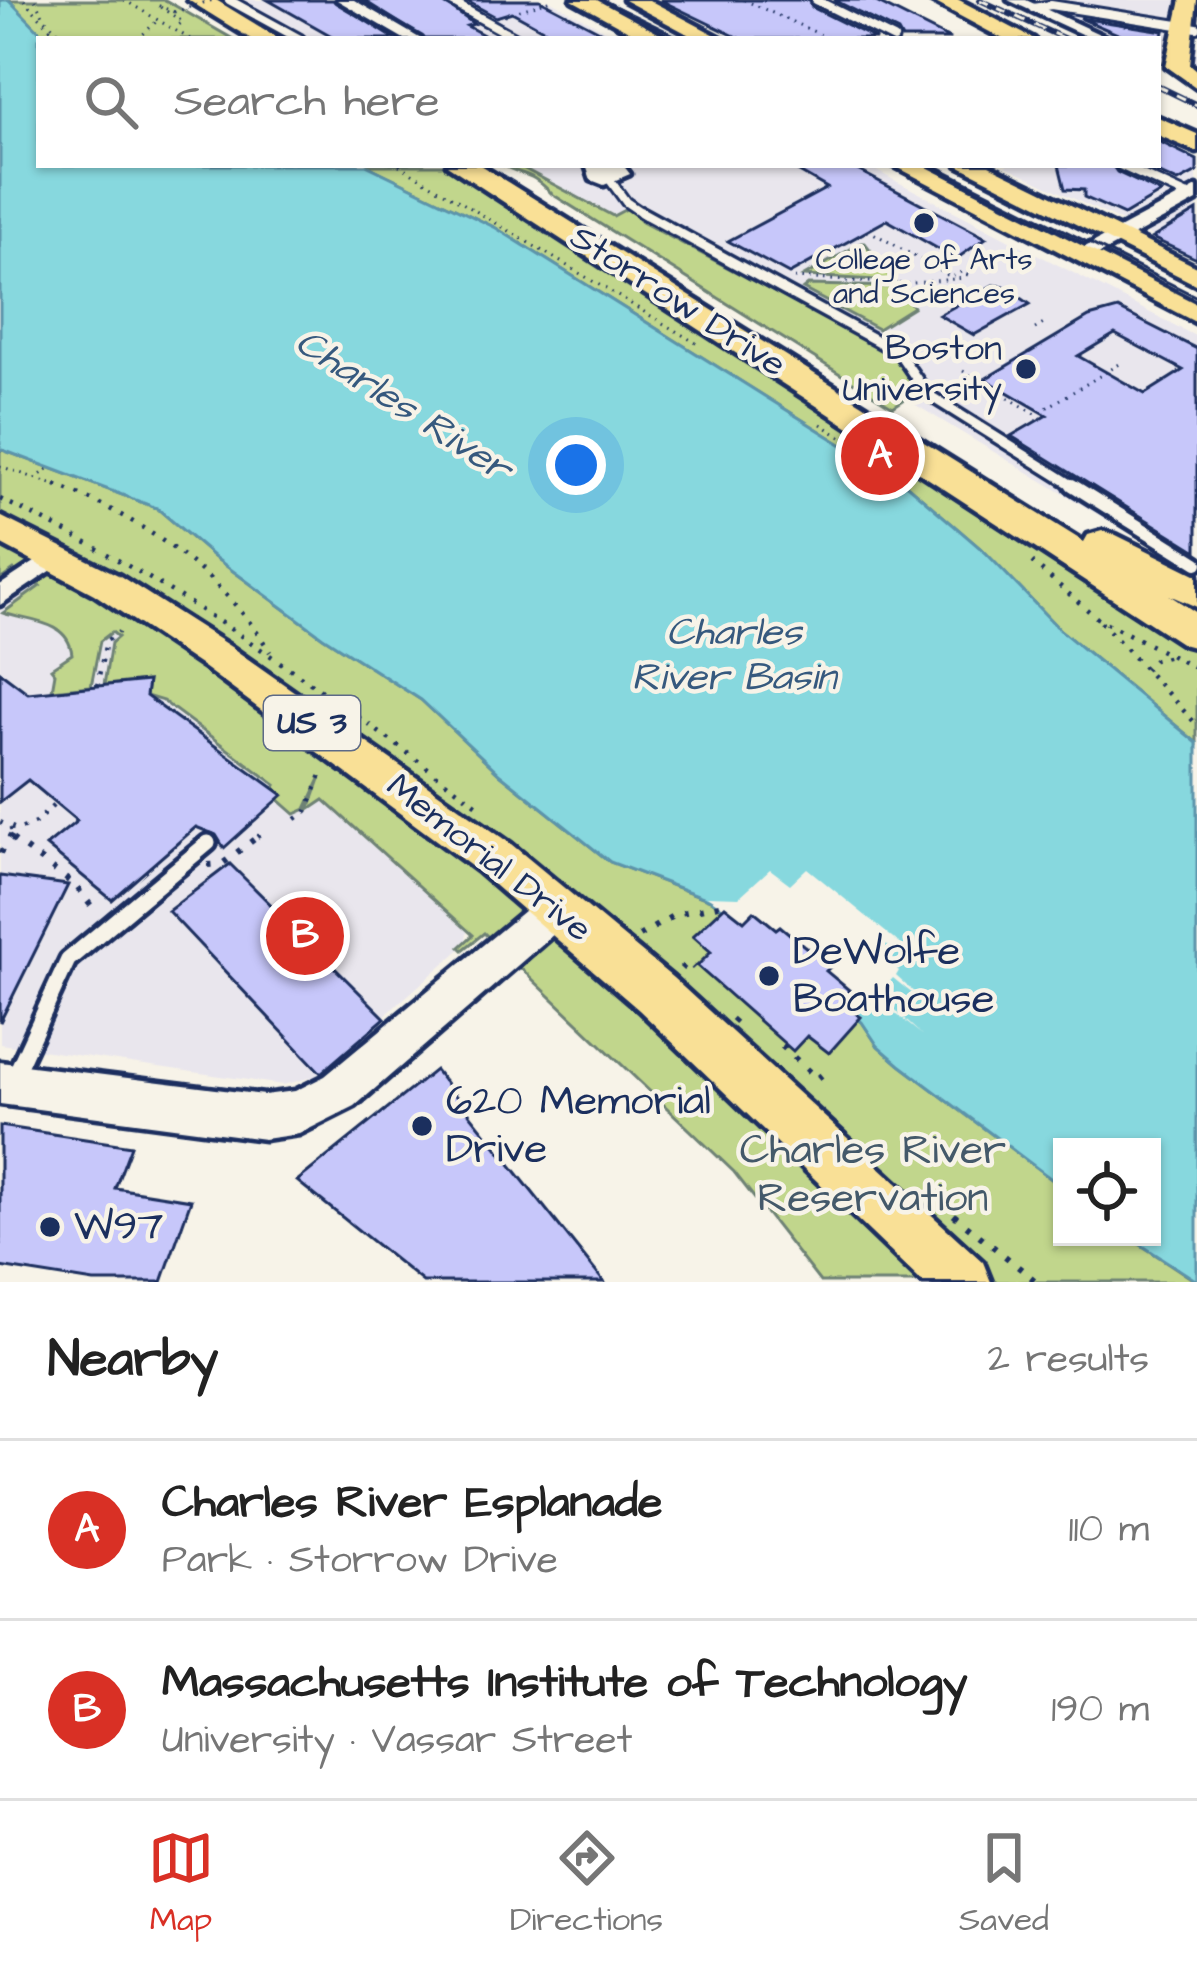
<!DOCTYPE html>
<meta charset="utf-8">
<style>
:root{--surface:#fff;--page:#f6f6f6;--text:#222;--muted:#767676;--line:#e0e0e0;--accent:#d93025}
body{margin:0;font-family:"Architects Daughter",sans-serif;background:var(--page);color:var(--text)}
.controls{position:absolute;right:36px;bottom:36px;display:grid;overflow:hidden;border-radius:0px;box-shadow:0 3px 9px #0004}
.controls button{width:108px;height:108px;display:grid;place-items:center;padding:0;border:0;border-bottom:3px solid var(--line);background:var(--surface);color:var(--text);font:60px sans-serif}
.you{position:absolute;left:576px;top:465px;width:42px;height:42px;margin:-30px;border:9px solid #fff;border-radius:50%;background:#1a73e8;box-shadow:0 0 0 18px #1a73e833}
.badge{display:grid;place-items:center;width:78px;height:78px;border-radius:50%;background:var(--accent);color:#fff;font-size:39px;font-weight:700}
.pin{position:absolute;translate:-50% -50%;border:6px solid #fff;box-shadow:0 3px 12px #0006}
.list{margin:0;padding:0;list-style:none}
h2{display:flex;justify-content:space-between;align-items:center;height:156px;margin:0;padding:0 48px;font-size:51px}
h2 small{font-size:39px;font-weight:400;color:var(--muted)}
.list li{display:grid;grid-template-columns:78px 1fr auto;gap:36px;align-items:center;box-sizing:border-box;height:180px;padding:0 48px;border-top:3px solid var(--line)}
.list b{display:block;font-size:45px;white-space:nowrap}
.list p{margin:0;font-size:39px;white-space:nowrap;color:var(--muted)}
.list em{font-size:39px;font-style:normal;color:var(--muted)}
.icon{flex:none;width:66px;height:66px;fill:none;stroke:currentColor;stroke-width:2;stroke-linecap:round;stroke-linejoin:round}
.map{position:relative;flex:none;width:1197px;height:1282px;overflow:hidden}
.search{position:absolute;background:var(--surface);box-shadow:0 3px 9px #0004;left:36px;right:36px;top:36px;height:132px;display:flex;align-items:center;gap:30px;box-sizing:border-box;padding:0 42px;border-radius:0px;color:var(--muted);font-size:45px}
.sheet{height:516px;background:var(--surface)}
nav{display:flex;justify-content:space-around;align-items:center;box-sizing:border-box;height:168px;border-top:3px solid var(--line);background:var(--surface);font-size:33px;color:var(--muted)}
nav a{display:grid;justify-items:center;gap:6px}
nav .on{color:var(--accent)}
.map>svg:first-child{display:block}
.built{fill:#e9e6ed}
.green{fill:#c1d68c;stroke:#6e8275;stroke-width:3}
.water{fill:#87d8de;stroke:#5c94ab;stroke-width:3}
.pier{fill:#f7f3e8}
.building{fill:#c7c7fa;stroke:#1b2f5e;stroke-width:3;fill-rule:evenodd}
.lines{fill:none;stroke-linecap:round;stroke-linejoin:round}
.service-far3-casing{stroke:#1b2f5e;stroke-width:14}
.service-far2-casing{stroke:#1b2f5e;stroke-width:16}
.service-far1-casing{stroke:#1b2f5e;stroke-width:21}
.service-casing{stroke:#1b2f5e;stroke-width:24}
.minor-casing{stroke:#1b2f5e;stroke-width:9}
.tertiary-casing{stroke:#1b2f5e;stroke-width:9}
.secondary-casing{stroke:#1b2f5e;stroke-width:9}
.primary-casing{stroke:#1b2f5e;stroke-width:9}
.trunk-casing{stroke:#1b2f5e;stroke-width:9}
.motorway-casing{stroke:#1b2f5e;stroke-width:9}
.path-far2{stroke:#1b2f5e;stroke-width:3;stroke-dasharray:1.5 6;stroke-linecap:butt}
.path-far1{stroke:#1b2f5e;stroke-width:4.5;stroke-dasharray:3 9;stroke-linecap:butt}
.path{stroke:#1b2f5e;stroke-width:6;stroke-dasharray:4.5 12;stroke-linecap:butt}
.service-far3{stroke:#f7f3e8;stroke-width:8}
.service-far2{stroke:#f7f3e8;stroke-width:9}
.service-far1{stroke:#f7f3e8;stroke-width:12}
.service{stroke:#f7f3e8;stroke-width:15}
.minor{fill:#f7f3e8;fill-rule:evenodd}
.tertiary{fill:#f7f3e8;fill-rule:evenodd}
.secondary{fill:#f7f3e8;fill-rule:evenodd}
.primary{fill:#f9e096;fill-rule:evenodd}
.trunk{fill:#f9e096;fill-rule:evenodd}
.motorway{fill:#f9e096;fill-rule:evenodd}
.tram{stroke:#1b2f5e;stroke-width:3}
.rail-casing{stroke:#1b2f5e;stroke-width:6}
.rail{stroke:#f7f3e8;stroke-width:3;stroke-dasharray:10;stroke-linecap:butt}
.path-bridge{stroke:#1b2f5e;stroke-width:3;stroke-dasharray:1.5 6;stroke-linecap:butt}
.poi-dot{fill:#1b2f5e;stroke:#f7f3e8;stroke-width:4.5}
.labels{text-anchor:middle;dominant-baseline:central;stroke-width:9;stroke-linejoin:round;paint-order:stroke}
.far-poi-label{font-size:30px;fill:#1b2f5e;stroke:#f7f3e8}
.shield{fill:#f7f3e8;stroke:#5d6a87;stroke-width:3}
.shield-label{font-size:33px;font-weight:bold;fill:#1b2f5e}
.street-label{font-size:36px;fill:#1b2f5e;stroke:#f7f3e8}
.poi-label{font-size:36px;fill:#1b2f5e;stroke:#f7f3e8;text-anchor:end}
.water-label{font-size:39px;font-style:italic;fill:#36597e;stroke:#f7f3e8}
.near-poi-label{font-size:42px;fill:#1b2f5e;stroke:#f7f3e8;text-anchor:start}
.near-park-label{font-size:42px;fill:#44596a;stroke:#f7f3e8}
</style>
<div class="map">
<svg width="1197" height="1282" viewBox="0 0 1197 1282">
<rect width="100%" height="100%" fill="#f7f3e8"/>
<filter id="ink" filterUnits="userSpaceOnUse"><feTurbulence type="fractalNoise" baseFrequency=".00833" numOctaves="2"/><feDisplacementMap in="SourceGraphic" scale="24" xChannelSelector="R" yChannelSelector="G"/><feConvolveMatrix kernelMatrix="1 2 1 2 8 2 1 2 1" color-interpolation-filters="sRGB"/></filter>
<g filter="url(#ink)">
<g class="built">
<path d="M221 0H549L622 39H291Z"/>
<path d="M1027 0H1197V75L1158 57V39H1116Z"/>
<path d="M517 165H865L1197 337V574Z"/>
<path d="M1004 165H1158L1197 170V258Z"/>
<path d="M35 586H51L325 788 468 926 465 945 316 1076 283 1085 0 1044V611Z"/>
</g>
<g class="green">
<path d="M9 0H165L233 39H47Z"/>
<path d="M366 165H447L781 378 833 420 862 431 1197 648V743L1060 630 986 553 908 486 496 228Z"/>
<path d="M502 165H517L613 216 628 208 642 222 893 355 917 391 893 407 552 194C530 170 524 177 502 165Z"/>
<path d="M865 243 894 281 804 276 861 243Z"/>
<path d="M808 285 900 287 913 307 878 329 803 289Z"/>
<path d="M0 449 157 508 214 557 323 637 421 700 500 774 610 862 713 901 862 1022 878 1046 900 1065 1062 1187V1237H1129L1197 1282H820L734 1172 484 933 463 950 460 947 473 935 324 800 309 810 320 779 306 809 295 814 278 799 282 794 274 788 276 785 163 701 146 696 148 681 104 685 111 643 118 637 112 632 100 641 91 686 52 690 55 673 51 668 72 654C68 620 30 622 3 613L40 586 14 570 0 580Z"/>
</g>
<path class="water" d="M0 0H9L47 39H39V165H366L496 228 908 486 986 553 1060 630 1197 743V1281L1129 1237H1152V1147H1062V1187L900 1065 878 1046 862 1022 714 901 610 862 500 774 421 700 323 637 214 557 157 508 0 449Z"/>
<path class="pier" d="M807 868 915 956 909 962 886 944 878 953 899 971 896 976 940 1016 893 978 878 995 922 1035 875 997 858 1015 840 1002 849 990 754 912 744 921 707 896 739 897 770 869 790 884Z"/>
<g class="building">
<path d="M268 0H333L395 39H337Z"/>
<path d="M363 0H440L474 24 467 26 491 39H425Z"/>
<path d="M465 0H540L615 39H561L512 12 496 17Z"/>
<path d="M660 0H808L812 7 876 39H741Z"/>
<path d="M834 0H872L950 39H902L898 32Z"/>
<path d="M1080 18 1164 31 1162 39H1129Z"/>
<path d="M1158 141 1197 160V172L1178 182 1140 165H1158Z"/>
<path d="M787 165H848L986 238 956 259 887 220 789 274 728 241 827 188Z"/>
<path d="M1059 165H1112L1117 172 1161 193 1124 215 1084 197V190L1065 189Z"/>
<path d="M1197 211V259L1152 238Z"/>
<path d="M993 285 1004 286 1030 304 974 335 939 315Z"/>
<path d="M1118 309 1197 349V551L1011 436 1047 415 985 379 1089 317ZM1115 334 1183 370 1145 394 1078 356Z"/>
<path d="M0 672 28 693 148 681 146 696 283 795 224 848 216 835 196 827 112 900 46 846 77 821 28 780 0 802Z"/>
<path d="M230 864 385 1018 321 1073 168 911Z"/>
<path d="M0 876 68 885 0 1022Z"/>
<path d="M725 906 744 921 754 911 776 929 780 926 830 967 826 971 849 990 840 1002 861 1017 829 1053 807 1036 793 1051 697 966 711 952 693 936Z"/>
<path d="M435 1070 604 1282H423L297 1181Z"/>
<path d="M0 1126 131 1146 115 1188 191 1200 162 1282H94L0 1267Z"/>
</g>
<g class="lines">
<defs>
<g id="service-far3">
<path d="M229 0 300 39"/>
<path d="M448 0 518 39"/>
<path d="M816 0 894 39"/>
<path d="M1033 8 1051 5 1197 28"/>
<path d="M1120 165 1190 197"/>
<path d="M610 180 626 202 645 215"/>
</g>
<path id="service-far2" d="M641 212 899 353 927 394 1077 488"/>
<path id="service-far1" d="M1072 485 1197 563"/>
<path id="service" d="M14 1077 68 960 208 843"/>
<g id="minor">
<path d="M337 0H354L421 39H404Z"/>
<path d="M1008 0H1026L1110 39H1092Z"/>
<path d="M586 165H623L630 174 604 185 591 180Z"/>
<path d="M56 548 67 556 64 562 0 605V585Z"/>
</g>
<path id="tertiary" d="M1197 187V201L1089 260 1081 262 1070 255Z"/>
<path id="secondary" d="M556 891 570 896 576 908 570 920 355 1106 299 1134 264 1139 0 1104V1062L264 1095 295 1091 325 1076 542 896Z"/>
<g id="primary">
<path d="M572 0H597L669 39H643Z"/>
<path d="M624 0H649L723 39H697Z"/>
<path d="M893 165H923L1197 304V323Z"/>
<path d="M958 165H989L1197 267V285Z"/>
</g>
<g id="trunk">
<path d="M1181 0H1197L1190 64 1197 70V88L1166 66Z"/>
<path d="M0 516 120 576 231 647 511 844 673 978 983 1262 991 1282H922L639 1010 479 872 203 667 94 594 0 544Z"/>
</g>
<g id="motorway">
<path d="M188 0H216L280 39H251Z"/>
<path d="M930 0H959L1034 39H1003Z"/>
<path d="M1158 117 1197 134V152L1158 135Z"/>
<path d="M447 165H480L1084 542 1088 535 1102 531 1116 535 1197 575V607L1169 595 1197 613V648L1182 644Z"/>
</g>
</defs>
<use href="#service-far3" class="service-far3-casing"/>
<use href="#service-far2" class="service-far2-casing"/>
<use href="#service-far1" class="service-far1-casing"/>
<use href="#service" class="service-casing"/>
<use href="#minor" class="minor-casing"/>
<use href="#tertiary" class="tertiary-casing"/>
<use href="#secondary" class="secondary-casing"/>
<use href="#primary" class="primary-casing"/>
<use href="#trunk" class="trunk-casing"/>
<use href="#motorway" class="motorway-casing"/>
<g class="path-far2">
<path d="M24 0 60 39"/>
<path d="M35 0 45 19 67 39"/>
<path d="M124 0 190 39"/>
<path d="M744 0 830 39"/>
<path d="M174 12 157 5 183 22 176 27"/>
<path d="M505 15 552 0"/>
<path d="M138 39 158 20"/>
<path d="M399 165 701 346"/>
<path d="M868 230 951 277 961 272 970 276"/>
<path d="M794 278 903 284 965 278"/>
<path d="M1035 329 1047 322"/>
<path d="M963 371 1036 414 1123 362"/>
<path d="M821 424 866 453"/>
<path d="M0 466 63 488"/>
<path d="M35 479 51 467"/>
</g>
<g class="path-far1">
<path d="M55 485C138 515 224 575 270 652"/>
<path d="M0 499C174 580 326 692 479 806"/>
<path d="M1032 562 1097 618 1197 669"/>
<path d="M1101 622 1197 725"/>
<path d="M1145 670 1154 660 1171 656"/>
<path d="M97 686 106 641 119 632"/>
<path d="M296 819 307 811 321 775"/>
<path d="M0 822 18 830 35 823 56 803"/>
<path d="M11 828 12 837"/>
<path d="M257 837 266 830"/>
</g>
<g class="path">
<path d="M12 839 76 886 95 911"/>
<path d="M0 853 12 834"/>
<path d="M208 865 222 864 261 834"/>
<path d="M639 936 676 914 719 905"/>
<path d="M681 969 688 962 694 968"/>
<path d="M732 1022 742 1011"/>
<path d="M782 1046 817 1079 825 1072"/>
<path d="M928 1194 1037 1282"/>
</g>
<use href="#service-far3" class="service-far3"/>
<use href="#service-far2" class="service-far2"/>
<use href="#service-far1" class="service-far1"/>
<use href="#service" class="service"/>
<use href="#minor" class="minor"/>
<use href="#tertiary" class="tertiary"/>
<use href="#secondary" class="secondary"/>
<use href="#primary" class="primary"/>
<use href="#trunk" class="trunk"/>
<use href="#motorway" class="motorway"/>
<g class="tram">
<path d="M602 0 683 39"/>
<path d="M934 165 1197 297"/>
</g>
<defs>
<g id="rail">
<path d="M980 0 1065 39"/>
<path d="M1158 86 1197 105"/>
</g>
</defs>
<use href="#rail" class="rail-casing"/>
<use href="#rail" class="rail"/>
<g class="path-bridge">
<path d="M174 12 213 0"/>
<path d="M858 445 846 437 895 410"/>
</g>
</g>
</g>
<g class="poi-dot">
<circle cx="924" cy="223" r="12"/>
<circle cx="1026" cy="369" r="12"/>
<circle cx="769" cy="976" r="12"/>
<circle cx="422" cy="1126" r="12"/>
<circle cx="50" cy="1227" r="12"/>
</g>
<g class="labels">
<g class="far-poi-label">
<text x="924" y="260">College of Arts<tspan x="924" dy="34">and Sciences</tspan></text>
</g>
<rect class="shield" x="264" y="696" width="96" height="54" rx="9"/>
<g class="shield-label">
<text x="312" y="723">US 3</text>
</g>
<g class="street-label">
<text transform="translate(678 301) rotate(33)">Storrow Drive</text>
<text transform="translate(489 858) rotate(38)">Memorial Drive</text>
</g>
<g class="poi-label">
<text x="1002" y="348">Boston<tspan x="1002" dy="41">University</tspan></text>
</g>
<g class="water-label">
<text transform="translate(403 406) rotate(33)">Charles River</text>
<text x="734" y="633">Charles<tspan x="734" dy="45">River Basin</tspan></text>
</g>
<g class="near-poi-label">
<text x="793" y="952">DeWolfe<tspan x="793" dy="48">Boathouse</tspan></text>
<text x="446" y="1102">620 Memorial<tspan x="446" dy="48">Drive</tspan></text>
<text x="74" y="1227">W97</text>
</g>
<g class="near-park-label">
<text x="873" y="1151">Charles River<tspan x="873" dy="48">Reservation</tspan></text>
</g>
</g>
</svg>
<div class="controls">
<button><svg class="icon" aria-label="locate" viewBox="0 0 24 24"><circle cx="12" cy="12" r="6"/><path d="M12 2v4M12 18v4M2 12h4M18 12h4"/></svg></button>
</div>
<div class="you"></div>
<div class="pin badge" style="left:880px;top:456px">A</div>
<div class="pin badge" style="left:305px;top:936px">B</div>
<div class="search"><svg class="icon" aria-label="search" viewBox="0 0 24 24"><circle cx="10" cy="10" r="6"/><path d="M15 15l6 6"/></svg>Search here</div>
</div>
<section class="sheet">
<h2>Nearby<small>2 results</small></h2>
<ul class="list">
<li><span class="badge">A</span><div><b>Charles River Esplanade</b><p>Park · Storrow Drive</p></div><em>110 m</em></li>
<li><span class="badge">B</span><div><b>Massachusetts Institute of Technology</b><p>University · Vassar Street</p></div><em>190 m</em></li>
</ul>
</section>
<nav>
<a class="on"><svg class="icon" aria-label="map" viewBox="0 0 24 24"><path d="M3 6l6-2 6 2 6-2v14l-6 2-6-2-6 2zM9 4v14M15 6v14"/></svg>Map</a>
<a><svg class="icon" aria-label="directions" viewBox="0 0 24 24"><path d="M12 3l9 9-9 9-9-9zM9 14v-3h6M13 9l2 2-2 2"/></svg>Directions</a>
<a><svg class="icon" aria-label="saved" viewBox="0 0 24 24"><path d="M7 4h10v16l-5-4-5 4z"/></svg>Saved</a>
</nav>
